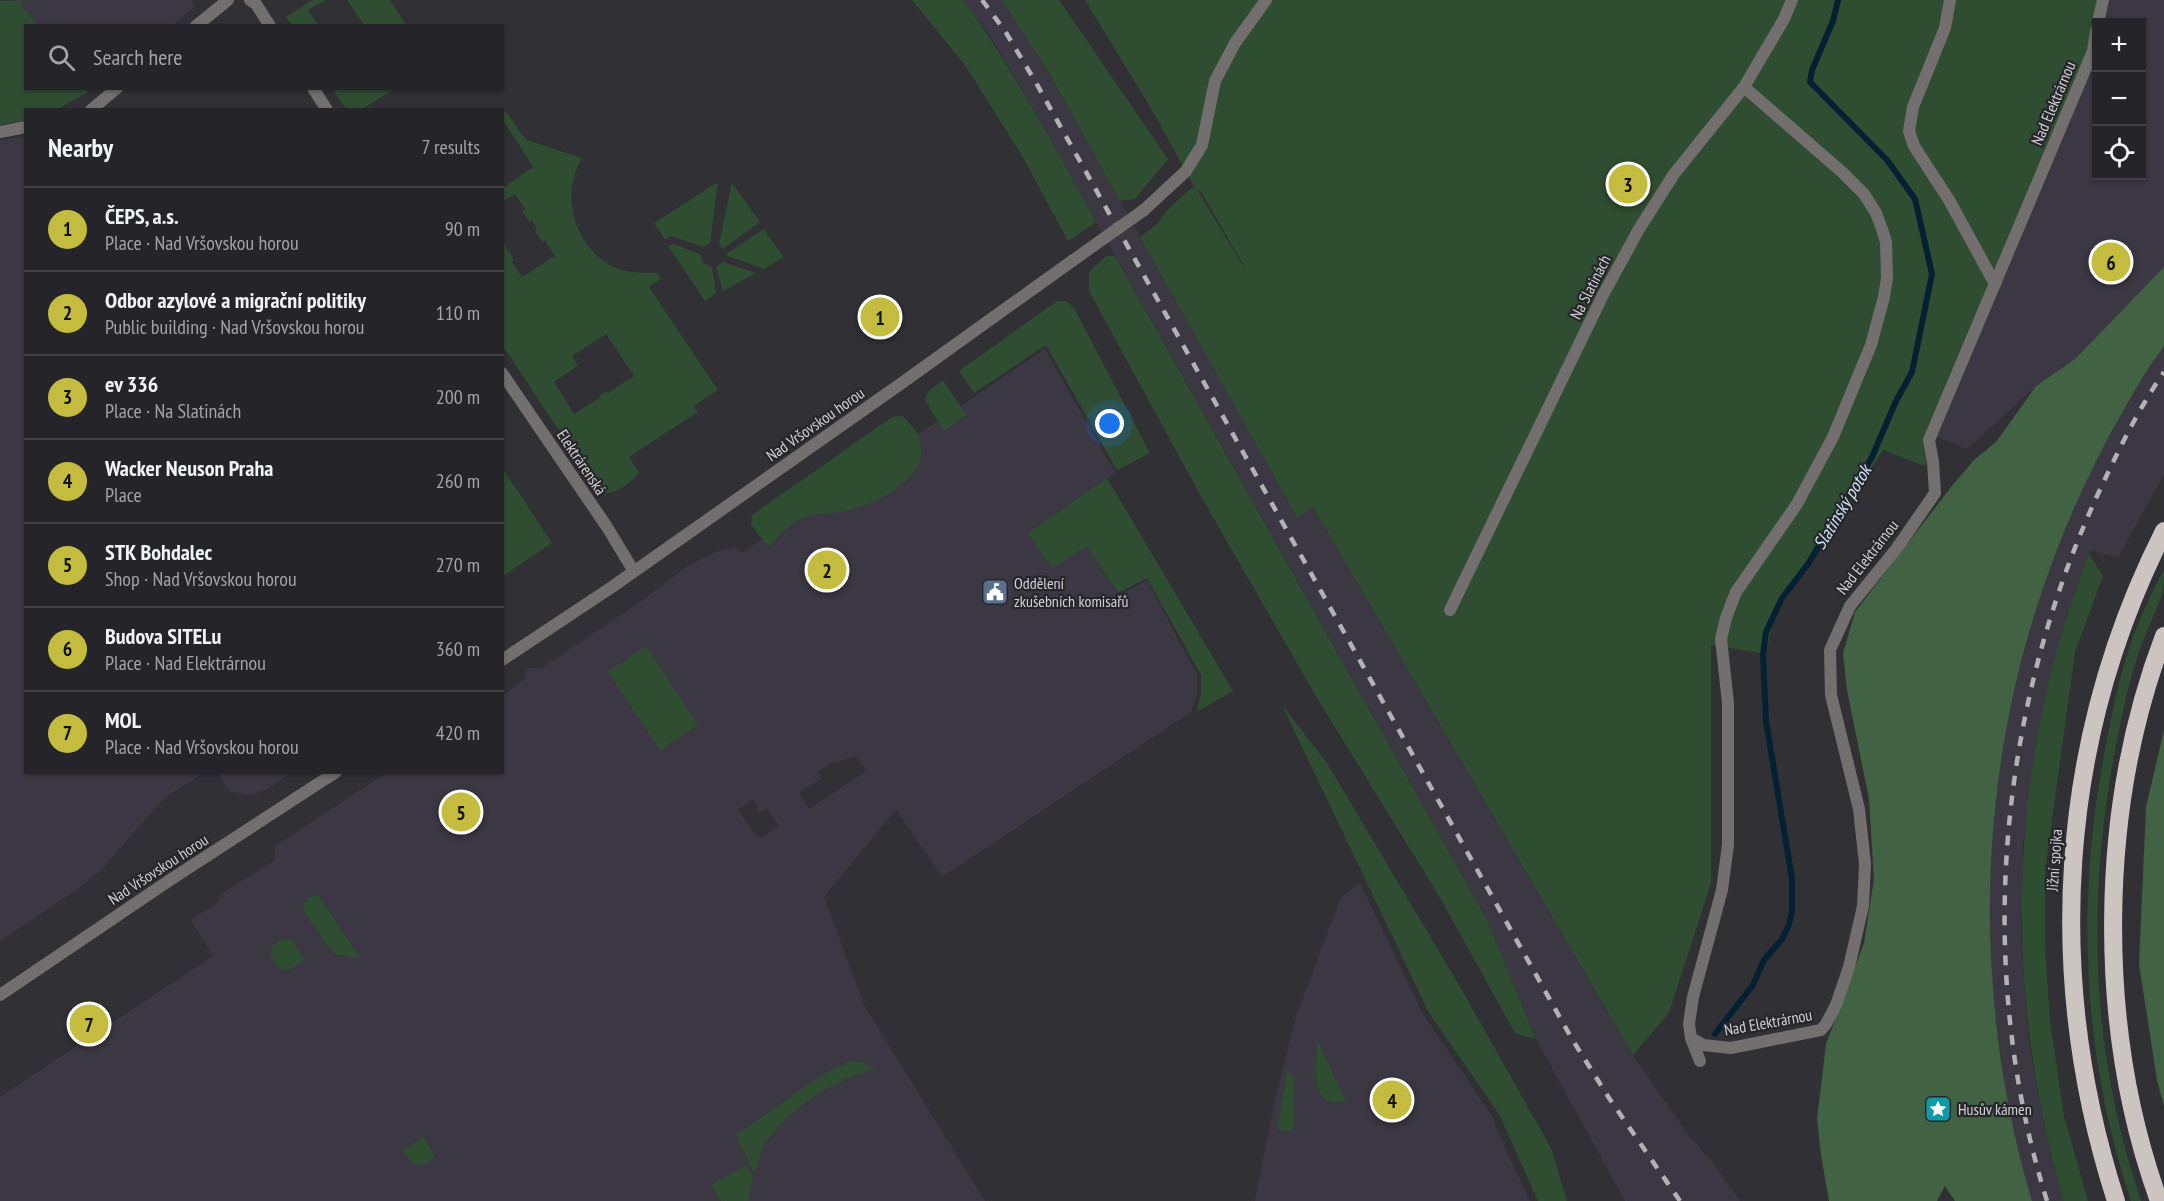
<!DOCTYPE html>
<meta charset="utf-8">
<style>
:root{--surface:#252428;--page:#2d2c30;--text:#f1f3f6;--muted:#a3a4a8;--line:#424145;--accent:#c4bc3e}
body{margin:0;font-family:"PT Sans Narrow",sans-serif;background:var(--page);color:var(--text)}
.controls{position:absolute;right:18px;top:18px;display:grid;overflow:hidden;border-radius:0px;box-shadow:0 2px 4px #0004}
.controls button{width:54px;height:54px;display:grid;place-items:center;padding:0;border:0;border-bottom:2px solid var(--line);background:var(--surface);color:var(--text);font:30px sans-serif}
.you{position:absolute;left:1110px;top:424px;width:21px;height:21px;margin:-15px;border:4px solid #fff;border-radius:50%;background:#1a73e8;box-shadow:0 0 0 9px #1a73e833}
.badge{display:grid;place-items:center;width:39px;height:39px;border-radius:50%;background:var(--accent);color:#111;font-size:20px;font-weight:700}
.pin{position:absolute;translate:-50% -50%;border:3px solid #fff;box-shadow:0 2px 6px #0006}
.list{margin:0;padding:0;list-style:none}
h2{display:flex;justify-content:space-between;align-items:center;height:78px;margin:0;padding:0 24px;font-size:26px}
h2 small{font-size:20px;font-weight:400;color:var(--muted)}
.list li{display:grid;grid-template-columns:39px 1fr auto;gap:18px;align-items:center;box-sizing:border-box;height:84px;padding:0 24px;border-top:2px solid var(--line)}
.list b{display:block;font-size:22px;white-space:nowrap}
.list p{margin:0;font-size:20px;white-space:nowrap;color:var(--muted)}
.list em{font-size:20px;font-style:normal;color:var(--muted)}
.icon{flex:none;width:33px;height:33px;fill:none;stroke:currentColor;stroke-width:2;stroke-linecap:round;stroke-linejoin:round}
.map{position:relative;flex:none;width:2164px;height:1201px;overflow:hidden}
.search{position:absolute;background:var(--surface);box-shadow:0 2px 4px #0004;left:24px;top:24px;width:480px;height:66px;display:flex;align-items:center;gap:15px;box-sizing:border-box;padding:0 21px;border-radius:0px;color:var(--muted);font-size:22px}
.panel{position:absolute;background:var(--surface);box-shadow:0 2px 4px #0004;left:24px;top:108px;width:480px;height:666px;border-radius:0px}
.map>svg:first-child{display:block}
.built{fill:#3b3843;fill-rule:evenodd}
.green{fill:#2f4d31;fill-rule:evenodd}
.forest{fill:#426244}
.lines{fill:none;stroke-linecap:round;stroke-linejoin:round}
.stream{stroke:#042133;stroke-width:6}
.street{stroke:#726f6e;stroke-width:12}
.highway{stroke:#cbc4c1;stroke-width:18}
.rail{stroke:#b2b2b5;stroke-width:4.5;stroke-dasharray:10 10;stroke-linecap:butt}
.street-bridge{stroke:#726f6e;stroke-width:12}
.labels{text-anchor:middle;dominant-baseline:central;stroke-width:4.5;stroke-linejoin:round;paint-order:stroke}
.street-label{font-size:16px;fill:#d2d2d5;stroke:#27262b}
.poi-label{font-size:16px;fill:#d2d2d5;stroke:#27262b;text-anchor:start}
.water-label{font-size:18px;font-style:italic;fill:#cee6f9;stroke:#27262b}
</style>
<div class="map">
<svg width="2164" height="1201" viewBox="0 0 2164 1201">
<rect width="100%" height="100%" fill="#313035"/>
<g class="built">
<path d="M25 0H191L195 6 173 25 37 26 20 3Z"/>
<path d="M963 0H1002L1018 23 1049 74 1297 516 1313 507 1633 1055 1686 1132 1713 1163 1740 1201H1625L1536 1039 1487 920 1022 89 992 40Z"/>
<path d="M2109 0H2164V267L2075 359 2036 386 1967 449 1937 437 2096 59V176H2142V22H2105Z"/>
<path d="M25 136 26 772 203 773 163 799 102 869 76 890 0 941V140Z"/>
<path d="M2164 345V474L2118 558 2091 550 2079 579 2067 615 2047 689 2023 842 2021 941 2028 1034 2038 1095 2051 1156 2064 1201H2032L2021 1164 2007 1101 1992 992 1990 892 1996 791 2006 732 2016 682 2037 606 2050 568 2078 499 2100 453 2148 368Z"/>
<path d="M1045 349 1115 473 1028 533 1087 545 1119 596 1147 580 1197 675V695L1191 712 942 877 896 809 824 897 864 1005 985 1201H0V1097L213 956 191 920 220 901 218 896 275 860V846L386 773 502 772 503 695 525 679 528 668H542L640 602 689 565 717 551 735 547 742 553ZM856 756 866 771 809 809 799 793 821 779 818 772 830 764ZM753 799 758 806 756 808 759 813 767 808 779 826 762 837 756 836 738 810Z"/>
<path d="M217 773H291L266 790 253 795 230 792Z"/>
<path d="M1360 883 1423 1014 1493 1118 1502 1142 1530 1201H1255L1276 1095 1297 1014 1341 897Z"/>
</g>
<g class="green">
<path d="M25 0 20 3 37 25 26 26V88L86 89 88 92 58 109 26 110 25 121 0 125V1Z"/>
<path d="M312 0H325L308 10 318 25H292L286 17Z"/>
<path d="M347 0H390L406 25H364Z"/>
<path d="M912 0H963C1014 70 1054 146 1096 222L1068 241 1021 154 965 65Z"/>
<path d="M1002 0H1059L1168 159 1135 199 1120 201 1049 73Z"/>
<path d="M1085 0H2109L2105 22H2096V59L1925 466 1883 450 1810 565 1787 593 1771 629 1766 654 1711 645V883L1669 1013 1633 1055 1313 507 1297 517 1140 237 1158 223 1166 211 1194 186 1149 105ZM1196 188 1202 193 1244 266H1243Z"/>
<path d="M333 89H395L362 109H346Z"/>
<path d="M506 111 522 135 527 140 582 158C561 193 572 241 608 264 622 273 641 273 657 273L661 279 649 287 718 390 694 406 698 412 629 457 639 473C631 482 610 500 598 490L503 346V242L514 260 512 262 522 277 555 256 545 240 542 242 535 231 537 229 532 220 529 222 522 211 525 209 515 194 503 201V188L533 167 503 120V113ZM606 334 634 376 608 393 606 391 600 395 601 397 574 414 554 382 578 366 572 356Z"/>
<path d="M718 182 710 243 703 247 671 236 665 240 654 223Z"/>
<path d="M732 183 760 222 723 249 719 244Z"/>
<path d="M764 229 783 257 764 269 725 255Z"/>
<path d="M674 244 700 254 703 263 712 267 716 293 705 301 668 246Z"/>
<path d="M1106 256H1115L1487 920 1536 1039 1515 1033 1439 896 1317 698 1203 500 1089 291V272Z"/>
<path d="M723 262 756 273 723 291 716 267Z"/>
<path d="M1057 301H1066L1074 308 1150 453 1117 470 1046 345 974 393 959 371Z"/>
<path d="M943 380 966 415 944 431 925 400 928 392Z"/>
<path d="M902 415C908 422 916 429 919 437 933 476 880 501 850 510 837 514 822 512 809 516 791 521 781 533 769 547L764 542 751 524 752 515 892 417Z"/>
<path d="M503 469 552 543 503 576H502Z"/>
<path d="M1107 478 1233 691 1196 712 1201 694V675L1147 578 1118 593 1087 546 1052 568 1028 533Z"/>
<path d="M2089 554 2103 576 2075 652 2045 871V946L2050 1021 2064 1116 2088 1201H2064C2001 988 2008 761 2089 554Z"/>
<path d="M2164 569C2164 576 2164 585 2163 591 2156 613 2145 633 2138 655 2130 678 2125 702 2120 725 2086 886 2088 1045 2141 1201H2131C2084 1060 2076 913 2102 767 2109 728 2116 689 2128 652 2137 623 2151 595 2164 569Z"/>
<path d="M646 646 698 725 660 750 608 672Z"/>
<path d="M1282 705 1327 763 1459 985 1551 1148 1567 1201H1538L1499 1114 1429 1013Z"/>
<path d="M317 894 322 901 360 958 334 954 306 914 303 906 308 898Z"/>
<path d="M282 939 292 940 305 960 289 970 280 969 270 955 273 945Z"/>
<path d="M1317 1040 1346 1101C1308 1111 1317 1063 1317 1040Z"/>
<path d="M847 1062H862L876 1069C832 1081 793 1105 766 1142 760 1151 758 1163 754 1173L736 1135 822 1075Z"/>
<path d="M1287 1071 1294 1076V1129L1289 1131 1277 1130Z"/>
<path d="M423 1136 434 1155C430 1166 423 1165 413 1163L403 1151Z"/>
<path d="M747 1165 753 1177 748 1201H721L711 1185Z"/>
</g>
<g class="forest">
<path d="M2164 267C2164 287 2164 306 2164 326 2164 332 2164 340 2164 345 2161 352 2154 359 2150 366 2141 379 2133 394 2125 408 2102 447 2082 488 2065 530 1977 742 1967 982 2032 1201H1955L1945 1186 1937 1201H1829L1821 1155 1817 1119 1826 1044 1864 943 1874 879 1869 799 1847 690 1843 653 1855 612 1951 487 1974 460 1996 442 2036 386 2075 359Z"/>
<path d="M2164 730V1106L2157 1080 2139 964 2146 807Z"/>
</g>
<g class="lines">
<path class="stream" d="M1715 1034 1753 985 1764 960 1782 939 1788 927 1792 912V879L1766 721 1763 655 1766 632 1782 598 1808 564 1872 457 1896 401 1912 372 1932 274 1915 199 1887 160 1810 82 1812 70 1833 21 1838 0"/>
<g class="street">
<path d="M250 0 256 4 270 26"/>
<path d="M1950 0 1945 28 1913 107 1909 131 1914 146 1949 200 1995 284"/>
<path d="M2098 22 2103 0"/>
<path d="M196 26 228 0"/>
<path d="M1744 87 1842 172 1864 194 1876 213 1882 229 1886 242 1887 278 1884 297 1871 345 1833 437 1797 504 1736 592 1726 618 1721 639 1728 703V845L1722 890 1693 997 1689 1024 1691 1038 1703 1045 1731 1048 1821 1030 1826 1024 1836 1005 1849 967 1863 906 1865 864 1859 809 1831 695 1830 650 1850 606 1897 548 1935 493 1933 462 1929 440 2093 51 2096 31"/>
<path d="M313 88 327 110"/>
<path d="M91 110 117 88"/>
<path d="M0 132 26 127"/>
<path d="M1144 210 1186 171 1202 145 1215 81 1235 43 1266 0"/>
<path d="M502 373 607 527 633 570"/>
<path d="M1450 610 1603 295 1639 229 1674 174 1744 87 1784 19 1792 0"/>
<path d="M502 660 612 587 899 385 1072 261"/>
<path d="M0 995 170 880 336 772"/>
<path d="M1691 1038 1700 1061"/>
</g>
<g class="highway">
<path d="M2116 1201C2044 977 2058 741 2164 531"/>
<path d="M2159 1201C2096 1027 2098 809 2164 636"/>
</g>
<g class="rail">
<path d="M982 0 1005 31 1035 81 1572 1039 1609 1098 1680 1201"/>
<path d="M2047 1201C1973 965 1998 701 2105 479 2122 443 2141 405 2164 372"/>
</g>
<path class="street-bridge" d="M1072 261 1144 210"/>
</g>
<defs>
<symbol id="civic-square" viewBox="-11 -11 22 22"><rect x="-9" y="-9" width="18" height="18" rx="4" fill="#5c6f8a" stroke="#27262b"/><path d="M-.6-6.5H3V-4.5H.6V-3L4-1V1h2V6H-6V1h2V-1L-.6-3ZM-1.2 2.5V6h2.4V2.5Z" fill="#fff"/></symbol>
<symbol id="sight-square" viewBox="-11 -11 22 22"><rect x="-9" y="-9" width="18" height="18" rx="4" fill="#0f9aa8" stroke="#27262b"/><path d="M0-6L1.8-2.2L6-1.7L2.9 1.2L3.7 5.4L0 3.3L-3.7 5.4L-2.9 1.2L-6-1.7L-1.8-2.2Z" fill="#fff"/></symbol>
</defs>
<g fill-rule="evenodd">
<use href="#civic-square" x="980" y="577" width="30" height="30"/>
<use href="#sight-square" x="1923" y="1094" width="30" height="30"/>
</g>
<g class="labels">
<g class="street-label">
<text transform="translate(2053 103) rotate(-67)">Nad Elektrárnou</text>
<text transform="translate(1590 287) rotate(-63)">Na Slatinách</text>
<text transform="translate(815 424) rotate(-35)">Nad Vršovskou horou</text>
<text transform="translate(582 462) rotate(56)">Elektrárenská</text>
<text transform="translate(1867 557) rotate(-52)">Nad Elektrárnou</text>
<text transform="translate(2054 860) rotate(-86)">Jižní spojka</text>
<text transform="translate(158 869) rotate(-33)">Nad Vršovskou horou</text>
<text transform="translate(1768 1022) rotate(-10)">Nad Elektrárnou</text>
</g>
<g class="poi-label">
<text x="1014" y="583">Oddělení<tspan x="1014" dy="18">zkušebních komisařů</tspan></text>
<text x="1958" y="1109">Husův kámen</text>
</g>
<g class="water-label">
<text transform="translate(1842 507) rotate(-59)">Slatinský potok</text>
</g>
</g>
</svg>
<div class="controls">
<button>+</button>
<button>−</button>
<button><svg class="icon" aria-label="locate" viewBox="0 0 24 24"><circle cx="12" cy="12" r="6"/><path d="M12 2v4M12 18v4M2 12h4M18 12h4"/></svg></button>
</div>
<div class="you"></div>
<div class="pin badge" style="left:880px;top:317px">1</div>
<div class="pin badge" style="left:827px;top:570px">2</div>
<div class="pin badge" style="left:1628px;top:184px">3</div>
<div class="pin badge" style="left:1392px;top:1100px">4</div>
<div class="pin badge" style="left:461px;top:812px">5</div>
<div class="pin badge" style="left:2111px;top:262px">6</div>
<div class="pin badge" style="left:89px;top:1024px">7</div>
<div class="search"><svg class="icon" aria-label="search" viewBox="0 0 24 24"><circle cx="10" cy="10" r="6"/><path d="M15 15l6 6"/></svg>Search here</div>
<section class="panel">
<h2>Nearby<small>7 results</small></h2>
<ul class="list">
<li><span class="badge">1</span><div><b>ČEPS, a.s.</b><p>Place · Nad Vršovskou horou</p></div><em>90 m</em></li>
<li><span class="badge">2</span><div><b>Odbor azylové a migrační politiky</b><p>Public building · Nad Vršovskou horou</p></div><em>110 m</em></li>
<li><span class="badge">3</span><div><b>ev 336</b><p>Place · Na Slatinách</p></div><em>200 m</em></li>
<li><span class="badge">4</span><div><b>Wacker Neuson Praha</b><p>Place</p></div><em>260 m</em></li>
<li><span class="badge">5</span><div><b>STK Bohdalec</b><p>Shop · Nad Vršovskou horou</p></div><em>270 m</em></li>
<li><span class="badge">6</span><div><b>Budova SITELu</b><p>Place · Nad Elektrárnou</p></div><em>360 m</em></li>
<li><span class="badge">7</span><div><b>MOL</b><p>Place · Nad Vršovskou horou</p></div><em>420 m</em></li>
</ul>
</section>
</div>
